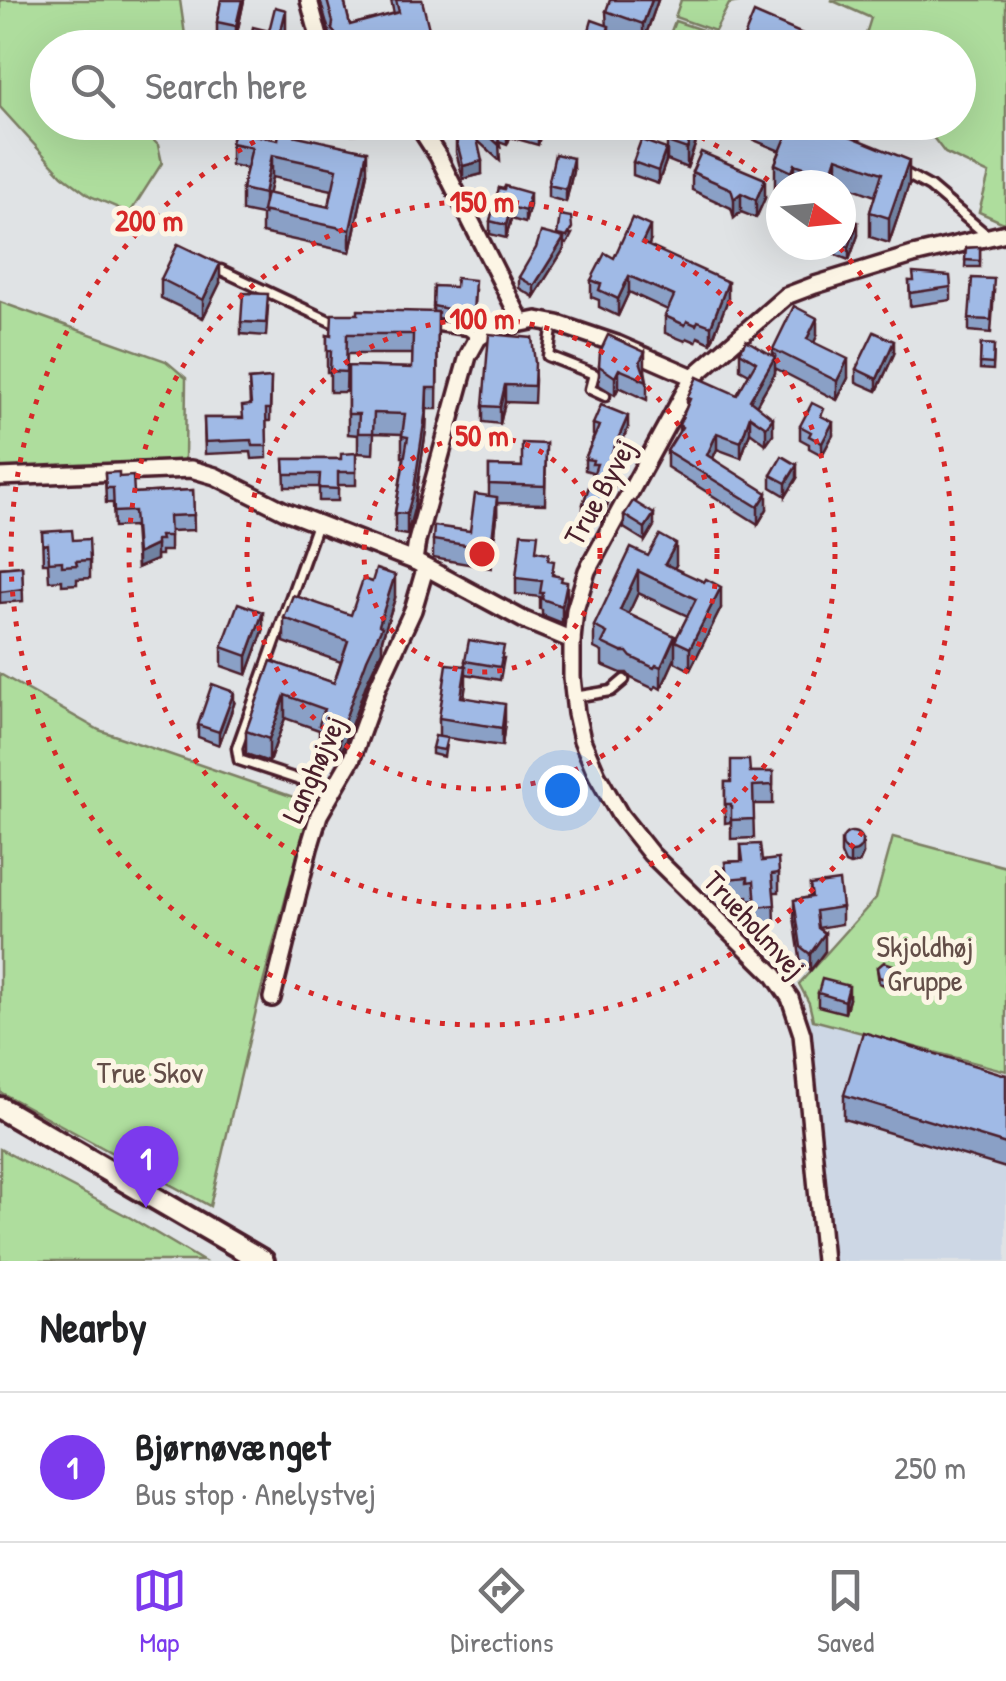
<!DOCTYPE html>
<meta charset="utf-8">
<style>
:root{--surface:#fff;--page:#f2f2f2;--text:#202124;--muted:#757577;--line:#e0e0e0;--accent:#7c3aed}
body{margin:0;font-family:"Patrick Hand",sans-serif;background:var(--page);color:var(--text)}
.compass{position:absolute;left:766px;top:170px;width:90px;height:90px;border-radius:50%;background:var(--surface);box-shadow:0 10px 40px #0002;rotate:105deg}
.you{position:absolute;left:562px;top:790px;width:35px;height:35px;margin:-25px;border:8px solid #fff;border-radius:50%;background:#1a73e8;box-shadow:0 0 0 15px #1a73e833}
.badge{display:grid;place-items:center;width:65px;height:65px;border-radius:50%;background:var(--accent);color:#fff;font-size:32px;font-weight:700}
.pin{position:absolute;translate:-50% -82px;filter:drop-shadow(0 2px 5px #0008)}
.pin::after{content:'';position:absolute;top:52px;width:35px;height:30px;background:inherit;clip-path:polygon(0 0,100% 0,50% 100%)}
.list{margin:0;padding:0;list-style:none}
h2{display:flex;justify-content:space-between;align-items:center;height:130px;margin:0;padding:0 40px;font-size:42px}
h2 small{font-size:32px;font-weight:400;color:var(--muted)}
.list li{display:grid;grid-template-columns:65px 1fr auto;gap:30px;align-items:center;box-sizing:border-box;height:150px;padding:0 40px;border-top:2px solid var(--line)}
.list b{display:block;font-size:38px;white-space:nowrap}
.list p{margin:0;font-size:32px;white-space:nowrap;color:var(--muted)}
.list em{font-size:32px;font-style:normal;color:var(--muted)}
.icon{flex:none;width:55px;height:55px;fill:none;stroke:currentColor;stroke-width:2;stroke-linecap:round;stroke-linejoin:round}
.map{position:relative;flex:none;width:1006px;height:1261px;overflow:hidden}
.search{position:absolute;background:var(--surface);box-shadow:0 10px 40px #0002;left:30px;right:30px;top:30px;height:110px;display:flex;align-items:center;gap:25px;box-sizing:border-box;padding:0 35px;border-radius:55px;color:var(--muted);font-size:38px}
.sheet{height:280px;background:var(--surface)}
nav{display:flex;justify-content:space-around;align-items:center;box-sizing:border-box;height:140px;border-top:2px solid var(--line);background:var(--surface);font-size:28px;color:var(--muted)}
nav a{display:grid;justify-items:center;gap:5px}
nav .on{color:var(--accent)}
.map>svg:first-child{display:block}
.built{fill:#cdd7e5}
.green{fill:#aedd9d;stroke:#7c7e64;stroke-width:2.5}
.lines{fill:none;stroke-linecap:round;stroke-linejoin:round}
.service-casing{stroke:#4a1f2b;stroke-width:15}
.minor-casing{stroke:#4a1f2b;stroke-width:22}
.tertiary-casing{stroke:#4a1f2b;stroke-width:28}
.service{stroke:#fcf5e5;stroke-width:8}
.minor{stroke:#fcf5e5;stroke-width:15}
.tertiary{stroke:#fcf5e5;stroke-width:20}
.wall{fill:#8aa0c6;stroke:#4a1f2b;stroke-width:2.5;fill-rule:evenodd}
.shaded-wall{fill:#7082a1;stroke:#4a1f2b;stroke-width:2.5}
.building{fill:#a0bae6;stroke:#4a1f2b;stroke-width:2.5}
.ring{fill:none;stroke:#d62828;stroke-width:5;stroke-dasharray:5 10}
.labels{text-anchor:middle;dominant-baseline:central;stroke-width:10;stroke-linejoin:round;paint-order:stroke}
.street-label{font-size:30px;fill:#4a1f2b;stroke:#fcf5e5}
.park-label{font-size:30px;fill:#634e48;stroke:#fcf5e5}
.centre{fill:#d62828;stroke:#fcf5e5;stroke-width:5}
.ring-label{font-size:30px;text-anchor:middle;font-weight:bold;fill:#d62828;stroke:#fcf5e5;stroke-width:10;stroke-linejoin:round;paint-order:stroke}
</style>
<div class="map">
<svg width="1006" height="1261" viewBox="0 0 1006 1261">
<rect width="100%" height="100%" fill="#e0e3e5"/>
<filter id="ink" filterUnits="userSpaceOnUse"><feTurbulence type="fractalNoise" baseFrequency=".01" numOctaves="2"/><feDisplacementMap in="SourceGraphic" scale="20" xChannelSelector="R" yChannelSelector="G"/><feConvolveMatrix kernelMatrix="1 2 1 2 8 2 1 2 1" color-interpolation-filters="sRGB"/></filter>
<g filter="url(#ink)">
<path class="built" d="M806 1016 1006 1077V1261H831Z"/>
<g class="green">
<path d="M0 0H180L186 42 190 47 48 48V122L137 123 158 145 162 163 130 213 90 196 62 175 0 107Z"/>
<path d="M681 0H747L729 4 715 31 675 17Z"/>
<path d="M831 0H1006V224L979 212 989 174 945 153 922 123 958 122V48L862 47 871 18Z"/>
<path d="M675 21 732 40 729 47H665Z"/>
<path d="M0 302 166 361 186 378 185 461 0 468Z"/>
<path d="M0 674 99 730 311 803 258 1002 210 1206 0 1092Z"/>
<path d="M893 837 1006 867V1071L813 1020 809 1003 799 984 876 898Z"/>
<path d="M0 1149 129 1217 203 1261H0Z"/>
</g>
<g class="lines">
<defs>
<g id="service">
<path d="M901 171 930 187 989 237"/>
<path d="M221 270 332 322H342"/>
<path d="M553 323 548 356 594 374 590 389 605 396"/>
<path d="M431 325 467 330 478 338"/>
<path d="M317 524 237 748 239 760 333 791"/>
<path d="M574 697 611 691 624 680"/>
</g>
<g id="minor">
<path d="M309 0 322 48"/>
<path d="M416 122 438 156 521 321"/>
<path d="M0 477 191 469 215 476 285 511 414 561"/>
<path d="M572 640 524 620 414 561 417 541 468 356 478 338 492 329 537 320 558 324 617 344 693 377"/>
<path d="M272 998 309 848 319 815 352 758 378 686 413 610 425 569"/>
<path d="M824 1261 802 1034 790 998 774 975 651 854 620 815 597 775 582 740 576 713 572 677V640L575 610 587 571 693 377 786 296 815 285 913 255 1006 233"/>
</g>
<path id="tertiary" d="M0 1108 263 1261"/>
</defs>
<use href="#service" class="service-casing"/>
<use href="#minor" class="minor-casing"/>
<use href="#tertiary" class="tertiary-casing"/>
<use href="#service" class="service"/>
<use href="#minor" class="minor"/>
<use href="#tertiary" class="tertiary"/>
</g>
<g class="wall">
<path d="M221 0H244L236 38 217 34V22Z"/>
<path d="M320 0H344L350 25 394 14 391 0H422L430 48H332V41Z"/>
<path d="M658 0 643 43 609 31 608 48 606 11Z"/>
<path d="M352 122H384V133L352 134Z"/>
<path d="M470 122H543L538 145 510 137 507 145 499 142 500 161 477 140 482 174 463 179 456 152V139L472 135 470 133Z"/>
<path d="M566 122H583L580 131 566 127Z"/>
<path d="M652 122H703L687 168 667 160V142L671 129Z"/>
<path d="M730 122H816L845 130 844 133 909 184 889 243 870 237V212L875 196 837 182 836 185H781V192L775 189V164L780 151 730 130Z"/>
<path d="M231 143 367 173 350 252 262 233V215L242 211V189L247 168 231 165ZM272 177 332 190 329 207 268 194Z"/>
<path d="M666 161 658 184 633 175V162Z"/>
<path d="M573 171 566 202 548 197V185Z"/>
<path d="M692 172 765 198 756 218 741 212 734 218 731 208 692 190Z"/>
<path d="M499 188 530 205 525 223 511 219 506 238 490 234V221Z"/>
<path d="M841 216 858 235 849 260 813 246V245H841Z"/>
<path d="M572 234 567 244 564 243V249L534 297 519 288V277L557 236Z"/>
<path d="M650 242 648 246 728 299 711 343 698 337 696 342 687 338 685 341 665 333V316L668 310 629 292 618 316 599 307V300L591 297V280L614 258Z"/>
<path d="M980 247V267H965L966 248Z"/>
<path d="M161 279 220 283 203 318 161 298Z"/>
<path d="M909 281 951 287V300L910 306Z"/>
<path d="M434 286 475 290 473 325 438 318 437 409H427L426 430 414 509 407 535 395 533V513L404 457H402V434L374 433 373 454 358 453V435L348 434V366L412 368 413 354H347L346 392H330V372H327V335L331 336 358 314 433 312Z"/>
<path d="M994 292 991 333 969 331V319Z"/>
<path d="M268 307 266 336 241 334V322Z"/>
<path d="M817 336 814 342 848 378 837 400 775 368V373L756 405 773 434 766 444 750 432 741 458 717 449 713 458 767 509 758 524 667 467V451L679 432V425L687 407V398L737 395 749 374 740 369V352L773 356V349Z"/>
<path d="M532 338 535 380 534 403 505 402 500 424 483 422V406Z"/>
<path d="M981 344 994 345 993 370 980 369Z"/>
<path d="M894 354 877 391 856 382V369Z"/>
<path d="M599 366 645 370 647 381V400L619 387 615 395 599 385Z"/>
<path d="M271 378 270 421H266L267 458 252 459 251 452 205 454 204 418H243L250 405 249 380Z"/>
<path d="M824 418 833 435 822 455 809 448V444L800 439V426Z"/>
<path d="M593 424 628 428 615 456 617 467 615 484 601 522 583 516V504L593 475 592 472 585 470V459L594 436 593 435Z"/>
<path d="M546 444 545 504 497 503V516L491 568 433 558V540L470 531 489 496V466L522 467Z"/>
<path d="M356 453V485H338V501H319V487H285L284 459H341Z"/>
<path d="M105 473 119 477 134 493 193 490 194 530 170 531V551H161V555H156V560L137 568 134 526 114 527 113 503H106Z"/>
<path d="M771 475 797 478 786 496 771 487Z"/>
<path d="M624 515 654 526 645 541 624 528Z"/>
<path d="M42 532 73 540 90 560V578L77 579V584L62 585V580L49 581 48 563H43Z"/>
<path d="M538 551 549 560 554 576 562 581 567 599 562 623 542 615V610L540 609V597L516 594V578Z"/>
<path d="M648 556 676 565 674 568 721 608 690 670 675 662V658L661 689 656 686 654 689 631 678 627 673H621L602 665V652L594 648V626ZM638 593 688 616 675 640 628 614Z"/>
<path d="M22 566 23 601 0 603V568Z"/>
<path d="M395 598 382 639V650L367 682 340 756 319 749V730L285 718 269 762 246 754V731L271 661 334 683 341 662 284 642V618L351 615Z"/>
<path d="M263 631 247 675 222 666V647Z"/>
<path d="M504 658 500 680 466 674 464 698 505 722 502 746 447 738 444 757 432 754V748L439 736V718L465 666V661Z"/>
<path d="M234 704 219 745 198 737V725Z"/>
<path d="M750 772H773V804H753L754 838 731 839V822L725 823V782H731Z"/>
<path d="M841 841 863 854 859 863 850 865 845 863 841 854Z"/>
<path d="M741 845 779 873V892H774L775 924 756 925 754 900 748 901V896L727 898 725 862 741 861Z"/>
<path d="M810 885 842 907V924L818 928 825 951 810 971 801 964 794 917V900L810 897Z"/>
<path d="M877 968 894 980 887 986 879 983Z"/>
<path d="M818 993 849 999 845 1013 818 1006Z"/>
<path d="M1006 1075V1168L844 1119V1095Z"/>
</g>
<g class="shaded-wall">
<path d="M242 0H244L236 38V26Z"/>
<path d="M652 0H658L643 43V24Z"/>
<path d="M286 10V29L281 48 280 34Z"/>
<path d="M609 26V44L608 48H603Z"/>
<path d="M430 33V48H373Z"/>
<path d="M540 122H543L538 145V130Z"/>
<path d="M696 122H703L687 168V149Z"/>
<path d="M838 122H851L845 130 835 154V130Z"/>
<path d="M510 123V137L507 145V131Z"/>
<path d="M666 149V161L658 184V171Z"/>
<path d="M367 151V173L350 252V230Z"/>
<path d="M272 155V177L264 216V194Z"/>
<path d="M837 157V182L836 185H831V176Z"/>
<path d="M573 158V171L566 202V189Z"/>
<path d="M909 160V184L889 243V218Z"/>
<path d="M482 161V174L463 179V166Z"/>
<path d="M795 164V185H792V172Z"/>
<path d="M765 179V198L756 218V200Z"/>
<path d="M530 193V205L525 223V211Z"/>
<path d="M741 193V212L734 218V199Z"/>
<path d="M511 207V219L506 238V225Z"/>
<path d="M858 222V235L849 260V247Z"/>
<path d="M650 226V242L642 260V243Z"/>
<path d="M564 238V249L534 297V286Z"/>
<path d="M220 264V283L203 318V300Z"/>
<path d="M629 276V292L618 316V299Z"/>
<path d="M728 282V299L711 343V326Z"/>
<path d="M817 318V336L807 357V339Z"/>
<path d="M894 341V354L877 391V379Z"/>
<path d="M645 352V370L640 380V361Z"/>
<path d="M775 357V373L750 416V400Z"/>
<path d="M848 359V378L837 400V381Z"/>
<path d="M619 369V387L615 395V377Z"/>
<path d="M505 385V402L500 424V407Z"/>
<path d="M427 388 426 430 414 509 407 535V514Z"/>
<path d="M628 416V428L611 466V455Z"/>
<path d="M750 416V432L741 458V442Z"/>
<path d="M773 418V434L766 444V427Z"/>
<path d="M833 422V435L822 455V443Z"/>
<path d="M717 433V449L707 471V455Z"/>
<path d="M617 456 615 484 601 522V511Z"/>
<path d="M797 465V478L786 496V483Z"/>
<path d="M767 493V509L758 524V507Z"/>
<path d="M497 497V516L491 568V549Z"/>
<path d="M654 514V526L645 541V528Z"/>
<path d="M676 544V565L665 585V564Z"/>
<path d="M156 545V560L137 568V554Z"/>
<path d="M638 571V593L620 632V610Z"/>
<path d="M395 575V598L382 639V650L367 682 340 756V733Z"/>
<path d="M567 582V599L562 623V606Z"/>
<path d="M721 587V608L690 670V648Z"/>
<path d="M263 612V631L247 675V656Z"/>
<path d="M675 636V658L661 689V667Z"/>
<path d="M466 666V685L461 716V697Z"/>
<path d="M234 692V704L219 745V732Z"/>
<path d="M285 695V718L269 762V739Z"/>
<path d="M505 704V722L502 746V728Z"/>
<path d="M863 842V854L859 863 850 865V852Z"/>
<path d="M825 933V951L810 971V954Z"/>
<path d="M894 974V980L887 986V980Z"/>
<path d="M849 986V999L845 1013V1001Z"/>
</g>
<g class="building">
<path d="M221 0H242L236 26 217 22Z"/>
<path d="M327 0H344L350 25 399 12 396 0H422L430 33 373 48H349L332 30 333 22Z"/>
<path d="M610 0H652L643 24 606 11Z"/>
<path d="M275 7 286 10 280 34 308 40 306 48 249 47 253 27 269 31Z"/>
<path d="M754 13 805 35 800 48 740 47Z"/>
<path d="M592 20 609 26 603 46 608 48H584Z"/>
<path d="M474 122H494V124L495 122H540L538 130 510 123 507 131 495 126 500 146Z"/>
<path d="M674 122H696L687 149 667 142Z"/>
<path d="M771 122H816L824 126 825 122H838L835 130 909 160 889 218 870 212 882 173 837 157 831 176 795 164 792 172 775 164 789 130Z"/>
<path d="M234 131 278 140 279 132 367 151 350 230 262 211 266 193 329 207 337 169 272 155 264 194 242 189 252 147 231 143Z"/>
<path d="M476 134 482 161 463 166 456 139Z"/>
<path d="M641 140 666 149 658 171 633 162Z"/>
<path d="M701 152 765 179 756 200 741 193 734 199 731 189 692 172Z"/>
<path d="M555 154 573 158 566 189 548 185Z"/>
<path d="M505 186 530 193 525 211 511 207 506 225 490 221 499 188 504 189Z"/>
<path d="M560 215 571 217 572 228 567 237 557 235Z"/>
<path d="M841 216 858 222 849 247 841 244Z"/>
<path d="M632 218 650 226 642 243 728 282 711 326 698 321 696 325 687 321 685 325 665 316 674 296 629 276 618 299 599 290 601 284 591 280 605 253 614 258Z"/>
<path d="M541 232 564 238 534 286 519 277 536 248Z"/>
<path d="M178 244 220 264 203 300 161 279Z"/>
<path d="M980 247V261L965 260 966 248Z"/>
<path d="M913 273 950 276 951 287 910 293 909 281H914Z"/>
<path d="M456 278 475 280 473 314 433 306 434 286 455 287Z"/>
<path d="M972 278 994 279 991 320 969 319Z"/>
<path d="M243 293 268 294 266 323 241 322Z"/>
<path d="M794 306 817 318 807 339 848 359 837 381 773 349Z"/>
<path d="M358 310 438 312 437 388H427L426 410 414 489 407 514 395 513 408 437 402 436 405 414 374 413 373 433H358L359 414H348V366L412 368 413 334H347L346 372 330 371 331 351H327V335L331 336 332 314H358Z"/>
<path d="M874 332 894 341 877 379 856 369Z"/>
<path d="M489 334 532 338 535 363 534 386 505 385 500 407 483 406Z"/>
<path d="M608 335 645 352 640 361 647 381 619 369 615 377 599 366 600 352Z"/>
<path d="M746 340 775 357 750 400 773 418 766 427 750 416 741 442 717 433 707 455 767 493 758 507 667 451 682 427 679 425 690 399 687 398 697 377 737 395 756 362 740 352Z"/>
<path d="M981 344 994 345 993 364 980 363Z"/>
<path d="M271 378 270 409H266L267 446H252L251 440 205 442 204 418H243L242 406 251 405 249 380Z"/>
<path d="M812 403 824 409 821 416 833 422 822 443 809 436 811 432 800 426Z"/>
<path d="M601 405 628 416 611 455 617 456 615 472 601 511 583 504 597 464H592L593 460 585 459 599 426 593 424Z"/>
<path d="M522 443 546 444 545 486 489 484V466L522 467Z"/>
<path d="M356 453V472H338V489L319 488 320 474H285L284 459H341V454Z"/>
<path d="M782 456 797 465 786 483 771 475Z"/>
<path d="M119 472V477L133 476 134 493 193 490 194 515 169 516 170 536H160L161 540H156V545L137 554 134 511 114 512 113 488H106L105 473Z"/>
<path d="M475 494 497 497 491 549 433 540 434 526 470 531Z"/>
<path d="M633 501 654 514 645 528 624 515Z"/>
<path d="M72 530 73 540 89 539 90 560 76 561 77 565 62 566V561L49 562 48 544 43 545 42 532Z"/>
<path d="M521 533 538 534 536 551 549 553 548 560 554 561 552 575 562 577 561 581 567 582 562 606 542 599 543 593H540L542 581 516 578Z"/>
<path d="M660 535 676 544 665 564 704 582 706 579 721 587 690 648 675 641 696 599 638 571 620 610 675 636 661 667 656 665 654 668 631 657 627 652H621L602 643 607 633 594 626 631 548 648 556Z"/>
<path d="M22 566 23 589 0 592V568Z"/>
<path d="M376 569 395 575 379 625 382 627 367 659 340 733 319 725 324 709 285 695 269 739 246 731 271 661 334 683 348 641 284 618 293 595 351 615 363 579 372 582Z"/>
<path d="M238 603 263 612 247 656 222 647Z"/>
<path d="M469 640 504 646 500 667 465 661Z"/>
<path d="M447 664 466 666 461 697 505 704 502 728 439 718Z"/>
<path d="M212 684 234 692 219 732 198 725Z"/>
<path d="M435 736 447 738 444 750 432 748Z"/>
<path d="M731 760H749L750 772H773V785L753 786 754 819 731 820V804H725V782H731Z"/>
<circle cx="852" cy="842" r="10"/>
<path d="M760 844 762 861 778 859 779 873 772 874 775 905 756 907 754 881 748 882V877L727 879 725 862 743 861 741 845Z"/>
<path d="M839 881 842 907 816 911 818 928 825 933 810 954 801 947 794 900 812 897 810 885Z"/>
<path d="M884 962 893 965 894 974 887 980 879 977 877 968Z"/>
<path d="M822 979 849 986 845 1001 818 993Z"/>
<path d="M863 1032 1006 1075V1144L844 1095Z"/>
</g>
</g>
<g class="ring">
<circle cx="482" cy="554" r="118"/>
<circle cx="482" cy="554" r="235"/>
<circle cx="482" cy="554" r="353"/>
<path d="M674 124A471 471 0 0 1 778 188M840 248A471 471 0 1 1 290 124"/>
</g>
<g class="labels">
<g class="street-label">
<text transform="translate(599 492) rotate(-61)">True Byvej</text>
<text transform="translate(313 769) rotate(-66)">Langhøjvej</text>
<text transform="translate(755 924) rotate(47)">Trueholmvej</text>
</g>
<g class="park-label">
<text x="925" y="946">Skjoldhøj<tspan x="925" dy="34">Gruppe</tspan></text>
<text x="150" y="1072">True Skov</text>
</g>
</g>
<circle cx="482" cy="554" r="15" class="centre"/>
<g class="ring-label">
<text x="482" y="212">150 m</text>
<text x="149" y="231">200 m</text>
<text x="482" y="329">100 m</text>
<text x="482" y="446">50 m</text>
</g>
</svg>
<svg class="compass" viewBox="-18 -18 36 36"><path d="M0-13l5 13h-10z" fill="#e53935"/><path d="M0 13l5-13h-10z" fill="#757577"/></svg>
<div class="you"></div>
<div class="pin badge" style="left:146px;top:1208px">1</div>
<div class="search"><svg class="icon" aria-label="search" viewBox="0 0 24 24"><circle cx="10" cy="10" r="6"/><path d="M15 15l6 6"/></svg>Search here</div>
</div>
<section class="sheet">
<h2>Nearby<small></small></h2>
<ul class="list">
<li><span class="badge">1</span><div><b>Bjørnøvænget</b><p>Bus stop · Anelystvej</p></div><em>250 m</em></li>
</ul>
</section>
<nav>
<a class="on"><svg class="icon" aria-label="map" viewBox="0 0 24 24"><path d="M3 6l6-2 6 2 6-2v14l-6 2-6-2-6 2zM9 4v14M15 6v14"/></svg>Map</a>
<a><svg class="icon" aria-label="directions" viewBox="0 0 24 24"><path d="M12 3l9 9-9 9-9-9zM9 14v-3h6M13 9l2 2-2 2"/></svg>Directions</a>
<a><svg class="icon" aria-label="saved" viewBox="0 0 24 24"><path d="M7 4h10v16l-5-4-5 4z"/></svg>Saved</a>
</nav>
